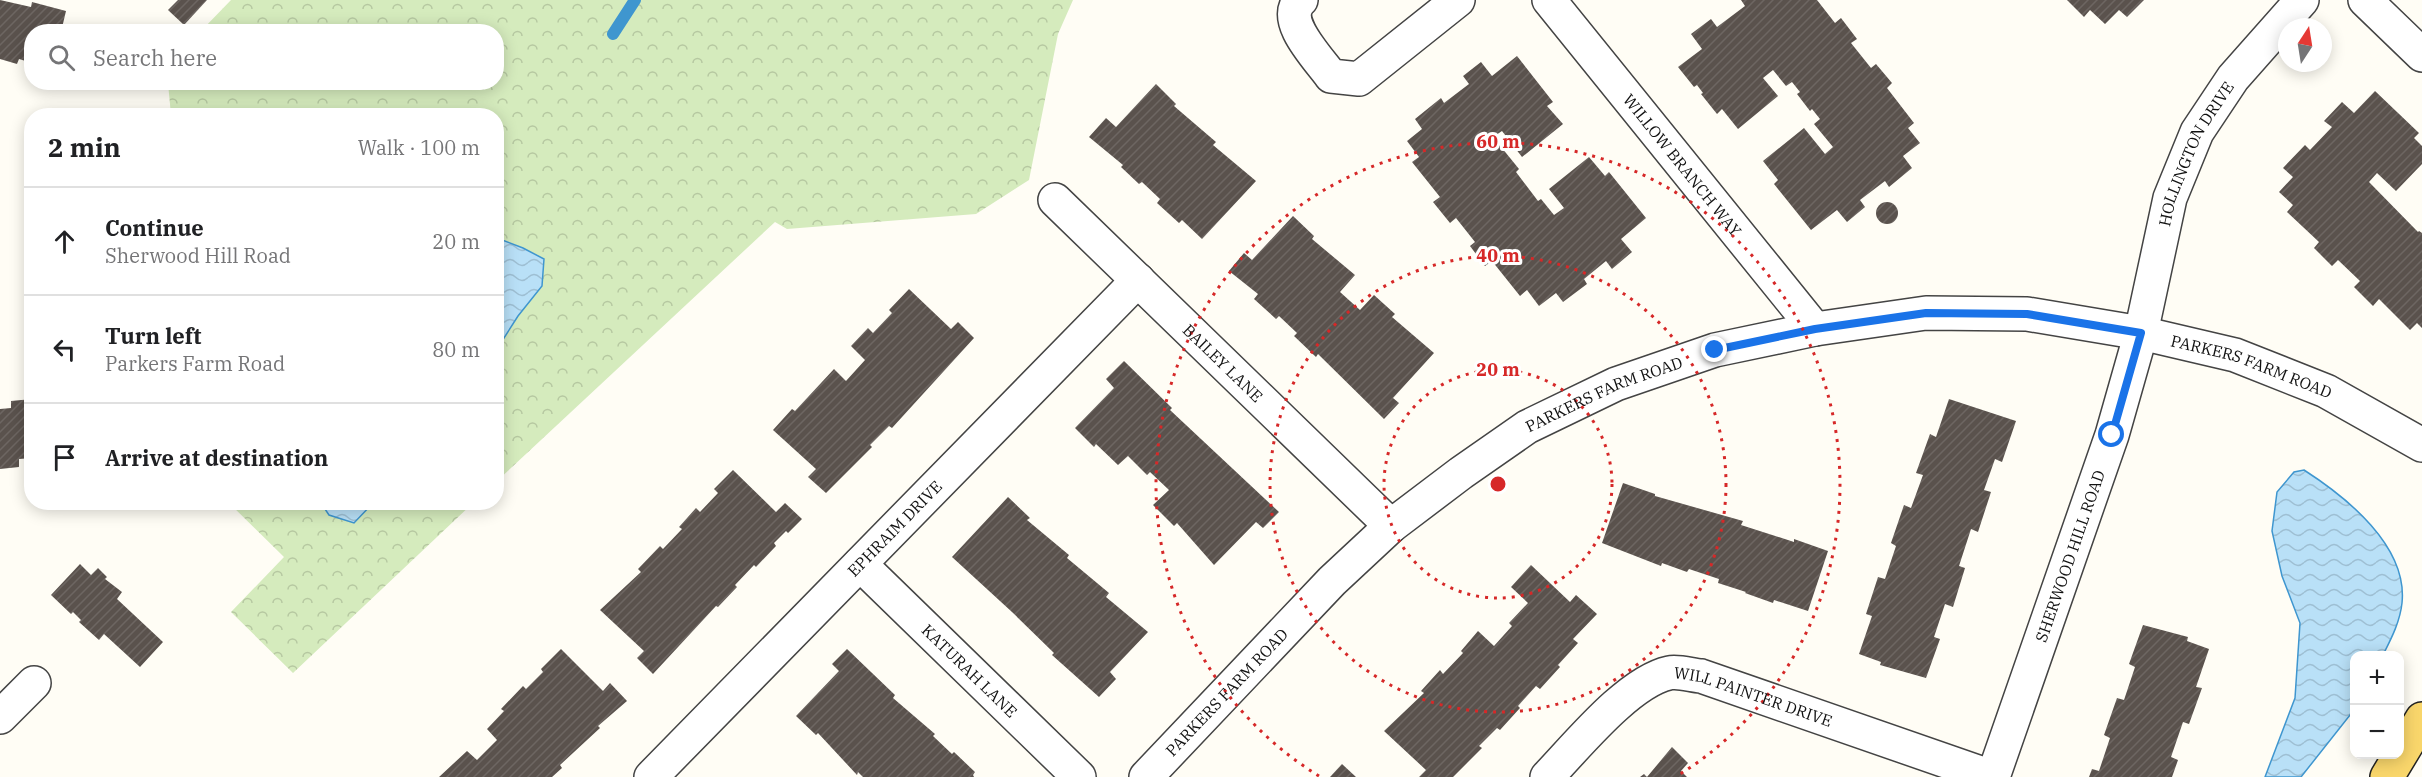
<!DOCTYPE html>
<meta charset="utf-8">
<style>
:root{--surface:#fff;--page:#f2f2f2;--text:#202124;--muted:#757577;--line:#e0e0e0}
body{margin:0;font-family:"IBM Plex Serif",serif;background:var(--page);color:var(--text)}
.controls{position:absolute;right:18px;bottom:18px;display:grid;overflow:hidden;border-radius:12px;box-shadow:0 3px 15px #0003}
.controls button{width:54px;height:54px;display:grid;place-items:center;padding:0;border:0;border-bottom:2px solid var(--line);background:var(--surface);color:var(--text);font:30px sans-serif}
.compass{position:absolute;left:2278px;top:18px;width:54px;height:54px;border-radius:50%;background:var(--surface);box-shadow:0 3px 15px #0003;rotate:12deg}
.stop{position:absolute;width:18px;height:18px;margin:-14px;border:4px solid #1a73e8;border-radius:50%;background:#fff}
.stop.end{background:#1a73e8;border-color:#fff;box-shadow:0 2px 6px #0008}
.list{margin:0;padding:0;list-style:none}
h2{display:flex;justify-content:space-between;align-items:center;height:78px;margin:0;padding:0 24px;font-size:26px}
h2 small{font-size:20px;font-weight:400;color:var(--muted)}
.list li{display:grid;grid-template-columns:39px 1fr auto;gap:18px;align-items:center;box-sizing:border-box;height:108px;padding:0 24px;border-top:2px solid var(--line)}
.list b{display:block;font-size:22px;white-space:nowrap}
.list p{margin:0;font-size:20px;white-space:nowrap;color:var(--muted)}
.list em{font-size:20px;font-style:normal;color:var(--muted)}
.icon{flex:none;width:33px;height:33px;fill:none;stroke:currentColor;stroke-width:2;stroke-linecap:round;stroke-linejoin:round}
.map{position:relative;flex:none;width:2422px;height:777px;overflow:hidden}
.search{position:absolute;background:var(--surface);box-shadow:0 3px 15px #0003;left:24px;top:24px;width:480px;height:66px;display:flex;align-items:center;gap:15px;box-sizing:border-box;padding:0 21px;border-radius:24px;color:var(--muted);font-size:22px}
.panel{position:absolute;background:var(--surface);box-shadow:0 3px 15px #0003;left:24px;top:108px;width:480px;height:402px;border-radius:24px}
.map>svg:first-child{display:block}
.park{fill:url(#park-crowns)}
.water{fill:url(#water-waves);stroke:#3f96cf;stroke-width:1.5}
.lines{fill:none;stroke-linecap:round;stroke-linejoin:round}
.stream{stroke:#3f96cf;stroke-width:12}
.building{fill:url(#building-hatch)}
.minor-casing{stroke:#444;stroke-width:36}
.major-casing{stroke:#222;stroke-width:36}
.minor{stroke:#fff;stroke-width:33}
.major{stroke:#f9d66b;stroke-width:33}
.route{stroke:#1a73e8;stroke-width:8}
.ring{fill:none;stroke:#d62828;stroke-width:3;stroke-dasharray:3 6}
.labels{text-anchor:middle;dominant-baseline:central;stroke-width:6;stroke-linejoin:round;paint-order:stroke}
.street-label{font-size:16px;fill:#111;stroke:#fff}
.centre{fill:#d62828;stroke:#fff;stroke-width:3}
.ring-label{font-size:18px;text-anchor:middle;font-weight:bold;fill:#d62828;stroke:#fff;stroke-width:6;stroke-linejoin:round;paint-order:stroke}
</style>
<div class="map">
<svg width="2422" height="777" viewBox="0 0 2422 777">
<defs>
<pattern id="park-crowns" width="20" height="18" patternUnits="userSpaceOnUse" patternTransform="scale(1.5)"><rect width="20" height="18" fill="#d5ebbd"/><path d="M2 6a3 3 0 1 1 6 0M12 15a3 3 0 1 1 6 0" fill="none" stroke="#b6c8a1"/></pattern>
<pattern id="water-waves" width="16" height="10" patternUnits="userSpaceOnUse" patternTransform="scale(1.5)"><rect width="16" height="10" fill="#b9e0f7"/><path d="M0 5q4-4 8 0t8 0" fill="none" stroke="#9ebfd3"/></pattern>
<pattern id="building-hatch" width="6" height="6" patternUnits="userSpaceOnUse" patternTransform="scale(1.5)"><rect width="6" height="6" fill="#5a524d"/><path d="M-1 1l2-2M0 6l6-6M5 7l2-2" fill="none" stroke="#6d6662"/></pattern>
</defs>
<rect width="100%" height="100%" fill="#fffdf5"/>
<g class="park">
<path d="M231 0H1073L1058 34 1029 180 976 214 787 229 775 222 497 481 496 116 171 115 168 83 496 82V32L201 31Z"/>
<path d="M229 503H473L293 673 231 612 284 557Z"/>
</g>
<g class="water">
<path d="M497 238 523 248 544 259 542 286 518 316 497 349Z"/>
<path d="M2304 470C2346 497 2408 546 2402 603 2400 622 2391 639 2383 655L2354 656V710L2301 777H2265L2295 698 2300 623 2282 576 2272 531 2277 492 2294 472Z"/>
<path d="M321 503H373L354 523 329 515Z"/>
</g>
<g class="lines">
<path class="stream" d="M613 34 635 0"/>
</g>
<g class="building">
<path d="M0 0 31 7 32 2 66 11 61 32H32V63L19 59 17 64 0 59Z"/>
<path d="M178 0H207L184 25 168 10Z"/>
<path d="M1741 0H1817L1835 23 1841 18 1857 39 1851 43 1871 68 1876 64 1892 83 1887 88 1914 123 1908 128 1920 143 1903 156 1912 168 1889 187 1885 181 1860 200 1865 207 1847 222 1837 210 1811 230 1774 184 1778 180 1763 161 1804 128 1825 154 1833 147 1814 124 1820 119 1812 109 1810 111 1797 94 1800 92 1792 82 1786 86 1773 70 1763 78 1778 96 1738 129 1722 109 1717 114 1701 94 1703 93 1697 85 1694 87 1678 67 1702 49 1691 34 1711 19 1717 27 1745 6Z"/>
<path d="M2067 0H2144L2127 17 2119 10 2105 24 2090 10 2084 17Z"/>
<path d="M1517 56 1553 102 1547 106 1563 124 1522 157 1502 131 1493 137 1519 169 1516 172 1538 201 1541 199 1554 215 1564 208 1549 189 1589 157 1605 176 1609 172 1646 218 1621 239 1632 252 1612 269 1606 261 1584 279 1587 284 1563 302 1556 293 1539 306 1527 290 1520 296 1492 261 1485 266 1470 246 1475 242 1456 218 1450 223 1433 202 1440 197 1412 162 1419 157 1407 141 1422 129 1415 119 1441 98 1444 103 1469 84 1463 76 1481 62 1492 76Z"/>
<path d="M1156 84 1176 104 1174 106 1216 142 1213 145 1256 181 1202 239 1182 220 1179 223 1157 203 1160 199 1142 182 1139 184 1121 167 1123 165 1089 137 1106 118 1116 127Z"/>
<path d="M2375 91 2419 133 2414 138 2422 146V164L2396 191 2377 173 2369 182 2418 232 2419 231 2422 233V328L2417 323 2410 330 2379 299 2373 306 2354 287 2360 281 2338 260 2332 266 2314 248 2319 242 2287 212 2293 205 2279 192 2293 177 2283 168 2305 145 2310 150 2332 127 2324 121 2342 102 2354 113Z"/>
<path d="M143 111 144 116H113V114Z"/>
<circle cx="1887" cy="213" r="11"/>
<path d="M1293 216 1314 236 1312 239 1355 275 1340 292 1360 310 1374 295 1395 314 1392 317 1434 353 1393 398 1399 403 1384 419 1318 354 1316 357 1294 336 1297 333 1279 316 1276 319 1254 299 1258 294 1229 271 1244 253 1252 260Z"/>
<path d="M909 289 951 329 958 322 974 338 892 428 889 426 870 445 872 447 826 493 808 477 816 469 773 430 792 409 795 411 834 369 846 381 865 360 851 346 868 328 873 333 892 313 889 310Z"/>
<path d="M1124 361 1172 408 1170 410 1279 512 1263 528 1256 522 1214 565 1177 523 1174 526 1153 505 1169 490 1150 472 1147 475 1128 456 1118 465 1096 444 1094 447 1075 428 1114 388 1106 379Z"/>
<path d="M32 399V458L19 459V467L0 469V409L11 408V401Z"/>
<path d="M1949 399 2016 421 2002 462 1995 459 1984 490 1991 492 1978 532 1971 529 1959 566 1965 568 1953 607 1945 604 1934 637 1940 639 1926 678 1880 665 1881 662 1859 654 1872 616 1866 614 1878 577 1885 579 1896 546 1891 543 1904 505 1911 508 1923 475 1916 473 1930 434 1936 437Z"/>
<path d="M733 470 776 512 785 503 802 519 788 533 786 531 774 543 776 546 756 567 754 565 735 585 737 587 718 607 716 606 653 674 637 658 644 651 600 610 641 572 638 569 660 546 663 549 682 529 679 527 696 508 700 512 718 493 714 489Z"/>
<path d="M1623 483 1655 494V496L1743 521 1741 525 1794 542V539L1828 551 1808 611 1774 600 1773 603 1745 593 1746 592 1718 583 1719 579 1689 569 1687 572 1662 563 1661 566 1602 543Z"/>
<path d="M1008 497 1030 518 1027 520 1069 555 1067 558 1109 593 1106 597 1148 632 1110 672 1116 679 1099 697 1052 655 1054 653 1012 612 952 557Z"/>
<path d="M80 564 91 575 98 568 107 577 105 579 122 592 117 599 163 642 140 667 104 634 99 640 79 622 81 620 73 612 71 614 51 595Z"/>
<path d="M1531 565 1570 602 1576 595 1597 614 1573 639 1578 643 1558 665 1560 667 1540 689 1536 686 1518 706 1520 708 1500 730 1497 728 1479 746 1482 748 1453 777H1419L1426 770 1384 731 1424 693 1421 691 1440 670 1443 674 1463 653 1461 651 1478 631 1494 646 1512 626 1509 623 1528 603 1511 587Z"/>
<path d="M2143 625 2188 637 2187 641 2209 649 2196 687 2202 688 2189 724 2183 722 2171 757 2178 760 2172 777H2089L2092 769 2099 771 2110 738 2104 735 2117 698 2124 700 2135 667 2129 664Z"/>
<path d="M561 649 603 691 610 683 627 701 598 726 600 728 560 765 562 768 552 777H439L467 751 477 760 497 740 487 729 504 711 501 709 523 686 526 689 543 672 541 669Z"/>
<path d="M847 649 895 695 893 698 935 734 933 736 952 754 954 752 975 772 973 775 974 777H863L858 772 857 775 818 733 816 735 796 716 839 671 832 664Z"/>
<path d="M1672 747 1688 763 1681 771 1687 777H1640L1644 774 1647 777Z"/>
<path d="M1342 764 1356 777H1330Z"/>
</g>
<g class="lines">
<defs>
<g id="minor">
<path d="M1301 0C1279 19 1319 59 1331 76L1359 79 1458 0"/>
<path id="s1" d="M1549 0 1815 329"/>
<path d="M2365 0 2422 55"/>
<path id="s2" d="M1055 200 1391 526"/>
<path id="s3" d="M860 564 1079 777"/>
<path d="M0 717 34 683"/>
<path id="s4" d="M651 777 1138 280"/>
<path id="s5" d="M1146 777 1332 581 1391 526 1461 473 1527 427 1616 384 1715 350 1815 329 1926 313 2027 314 2141 333 2235 355 2326 391 2422 445"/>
<path id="s6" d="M1547 777C1576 747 1628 682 1669 673 1678 671 1691 675 1701 676L1992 777"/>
<path id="s7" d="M1993 777 2112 435 2141 333 2170 198 2197 132 2233 78 2302 0"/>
</g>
<path id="major" d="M2387 777 2422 719"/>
</defs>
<use href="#minor" class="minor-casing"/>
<use href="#major" class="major-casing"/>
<use href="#minor" class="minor"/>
<use href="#major" class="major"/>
</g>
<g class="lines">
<path class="route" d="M1715 350 1815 329 1926 313 2027 314 2141 333 2112 435"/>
</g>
<g class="ring">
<circle cx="1498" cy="484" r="114"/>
<circle cx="1498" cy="484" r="228"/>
<path d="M1319 776A342 342 0 1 1 1677 776"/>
</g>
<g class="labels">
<g class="street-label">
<text stroke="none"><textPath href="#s7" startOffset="657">HOLLINGTON DRIVE</textPath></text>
<text stroke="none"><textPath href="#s1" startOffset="212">WILLOW BRANCH WAY</textPath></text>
<text stroke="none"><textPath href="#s2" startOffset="234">BAILEY LANE</textPath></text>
<text stroke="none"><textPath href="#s5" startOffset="1269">PARKERS FARM ROAD</textPath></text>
<text stroke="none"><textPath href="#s5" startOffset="603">PARKERS FARM ROAD</textPath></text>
<text stroke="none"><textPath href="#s4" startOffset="348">EPHRAIM DRIVE</textPath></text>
<text stroke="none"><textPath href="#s7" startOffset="234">SHERWOOD HILL ROAD</textPath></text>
<text stroke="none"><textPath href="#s3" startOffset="153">KATURAH LANE</textPath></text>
<text stroke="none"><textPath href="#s5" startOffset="117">PARKERS FARM ROAD</textPath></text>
<text stroke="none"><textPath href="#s6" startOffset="250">WILL PAINTER DRIVE</textPath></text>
</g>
</g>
<circle cx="1498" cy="484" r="9" class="centre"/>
<g class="ring-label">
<text x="1498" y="148">60 m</text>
<text x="1498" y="262">40 m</text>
<text x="1498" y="376">20 m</text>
</g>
</svg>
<div class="controls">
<button>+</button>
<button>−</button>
</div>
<svg class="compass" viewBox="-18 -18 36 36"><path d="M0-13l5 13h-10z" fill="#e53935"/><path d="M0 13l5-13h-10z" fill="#757577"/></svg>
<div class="stop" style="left:2112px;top:435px"></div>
<div class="stop end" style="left:1715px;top:350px"></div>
<div class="search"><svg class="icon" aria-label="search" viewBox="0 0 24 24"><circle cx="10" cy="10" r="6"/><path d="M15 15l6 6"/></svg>Search here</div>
<section class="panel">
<h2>2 min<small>Walk · 100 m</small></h2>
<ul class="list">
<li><svg class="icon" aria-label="ahead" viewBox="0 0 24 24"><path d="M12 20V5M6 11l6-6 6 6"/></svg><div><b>Continue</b><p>Sherwood Hill Road</p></div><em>20 m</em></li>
<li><svg class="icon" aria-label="left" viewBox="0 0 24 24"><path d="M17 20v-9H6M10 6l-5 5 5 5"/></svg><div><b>Turn left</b><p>Parkers Farm Road</p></div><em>80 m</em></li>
<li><svg class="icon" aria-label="arrive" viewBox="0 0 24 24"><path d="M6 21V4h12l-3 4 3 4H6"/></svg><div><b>Arrive at destination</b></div></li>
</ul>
</section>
</div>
